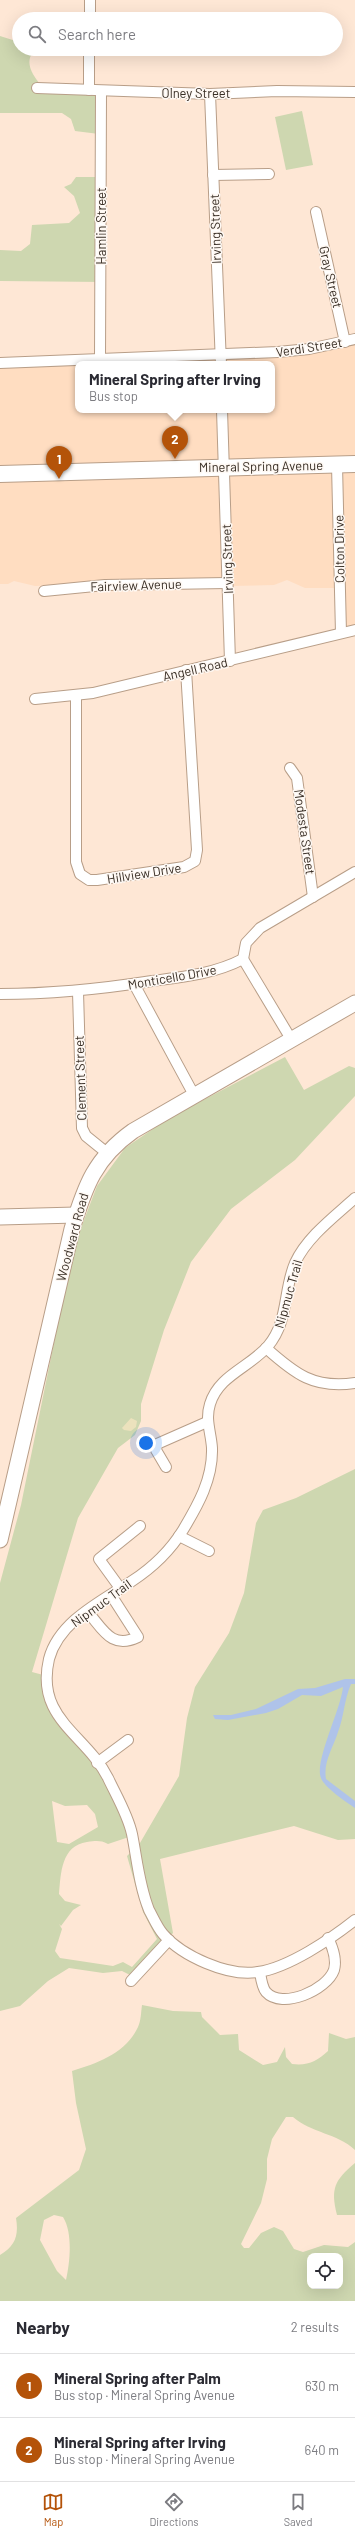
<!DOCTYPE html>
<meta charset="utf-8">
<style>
:root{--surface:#fff;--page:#f2f2f3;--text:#2b2b33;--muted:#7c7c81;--line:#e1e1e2;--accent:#b45309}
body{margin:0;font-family:Barlow,sans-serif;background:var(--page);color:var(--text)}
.controls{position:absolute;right:12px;bottom:12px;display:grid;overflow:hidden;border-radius:8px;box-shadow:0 4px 16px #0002}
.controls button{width:36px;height:36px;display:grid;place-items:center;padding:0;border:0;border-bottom:1px solid var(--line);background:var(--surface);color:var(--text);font:20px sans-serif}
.you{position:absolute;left:146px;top:1443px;width:14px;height:14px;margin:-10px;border:3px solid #fff;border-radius:50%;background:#1a73e8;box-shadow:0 0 0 6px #1a73e833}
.badge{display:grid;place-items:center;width:26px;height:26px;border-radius:50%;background:var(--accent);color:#fff;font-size:13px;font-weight:700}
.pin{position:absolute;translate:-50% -33px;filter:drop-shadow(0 1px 2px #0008)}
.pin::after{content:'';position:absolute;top:21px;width:14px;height:12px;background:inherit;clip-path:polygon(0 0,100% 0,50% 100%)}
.popup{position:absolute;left:75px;top:361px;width:200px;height:52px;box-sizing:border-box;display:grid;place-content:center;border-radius:8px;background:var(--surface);filter:drop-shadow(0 1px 3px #0005);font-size:13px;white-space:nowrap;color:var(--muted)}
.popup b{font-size:15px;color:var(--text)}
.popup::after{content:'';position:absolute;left:50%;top:100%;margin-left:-8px;border:8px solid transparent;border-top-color:var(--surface)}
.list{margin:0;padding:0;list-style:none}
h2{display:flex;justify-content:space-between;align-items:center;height:52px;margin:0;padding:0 16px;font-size:17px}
h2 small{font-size:13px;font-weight:400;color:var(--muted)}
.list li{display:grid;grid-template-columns:26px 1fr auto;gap:12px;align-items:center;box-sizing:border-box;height:64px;padding:0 16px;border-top:1px solid var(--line)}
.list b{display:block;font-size:15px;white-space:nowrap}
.list p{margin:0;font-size:13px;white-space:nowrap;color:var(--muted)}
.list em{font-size:13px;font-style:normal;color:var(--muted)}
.icon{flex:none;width:22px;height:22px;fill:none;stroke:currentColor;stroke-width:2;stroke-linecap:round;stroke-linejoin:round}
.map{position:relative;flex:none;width:355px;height:2301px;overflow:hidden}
.search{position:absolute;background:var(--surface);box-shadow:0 4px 16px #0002;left:12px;right:12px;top:12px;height:44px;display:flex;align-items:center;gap:10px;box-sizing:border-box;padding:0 14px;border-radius:22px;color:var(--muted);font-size:15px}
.sheet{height:180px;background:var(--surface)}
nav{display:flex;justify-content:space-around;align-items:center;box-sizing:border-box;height:56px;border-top:1px solid var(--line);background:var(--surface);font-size:11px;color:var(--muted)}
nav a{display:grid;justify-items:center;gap:2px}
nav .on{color:var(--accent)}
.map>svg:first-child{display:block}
.built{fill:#ffddc1;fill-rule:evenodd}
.green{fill:#ced7b0;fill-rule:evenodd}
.sand{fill:#ece2bd}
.water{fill:#afc3e9}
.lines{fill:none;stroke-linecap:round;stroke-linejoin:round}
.street-casing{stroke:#b89e88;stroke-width:12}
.secondary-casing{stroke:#b89e88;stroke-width:17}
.primary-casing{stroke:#b89e88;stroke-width:18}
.street{stroke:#fff;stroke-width:10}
.secondary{stroke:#fff;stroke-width:15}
.primary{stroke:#fff;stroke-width:16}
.labels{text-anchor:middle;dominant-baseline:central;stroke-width:3;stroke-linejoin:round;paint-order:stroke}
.street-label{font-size:13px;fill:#382e25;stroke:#fef8f3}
</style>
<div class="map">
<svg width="355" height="2301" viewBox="0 0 355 2301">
<rect width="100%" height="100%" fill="#fee7d5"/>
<path class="built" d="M355 337V628L344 631 339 588H305L287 580 274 585 230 586 138 582 35 586 14 581 8 584H0V361L282 351ZM78 364H272V410H78Z"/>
<g class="green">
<path d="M0 36 19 42V49H36C23 60 32 74 40 84L101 89 99 134 75 131 71 119 62 113H0Z"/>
<path d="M302 111 313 165 286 170 275 117Z"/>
<path d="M76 177H100L106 241 104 282 0 281V250L21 251 30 244 32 225 69 223 80 213 74 196 64 187 71 184Z"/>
<path d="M285 1057 304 1090 349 1066 355 1068V1096L295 1160 231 1209 191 1262 164 1330 141 1404V1421L135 1435 118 1448 78 1518 32 1672 47 1676 58 1711 93 1755 132 1836 108 1844C100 1840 96 1841 87 1842 61 1846 61 1873 59 1894L65 1901 81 1905 73 1910 61 1926 59 1924 62 1929 55 1951 60 1958 113 1966 123 1962 132 1967 157 1939 143 1912 127 1856 140 1843 179 1776 187 1718 195 1687 229 1633 244 1593 256 1523 263 1510 296 1498 355 1469V1839L338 1840 294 1826 160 1859 173 1933 132 1976 122 1971 103 1973 69 1968 48 1981 20 2006 0 2011V1583L21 1505 59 1318 79 1233 97 1186 125 1148 169 1118ZM52 1801 65 1806 87 1805 95 1814 98 1827 69 1844 57 1842Z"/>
<path d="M142 2005 173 2011 201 2012 202 2017 220 2035 238 2034 239 2050 263 2065 277 2062 285 2047 286 2057 292 2064C308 2066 317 2061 328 2051L329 2033 346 2039 355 2037V2150C337 2133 311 2133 293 2117H286L272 2139 267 2159V2179L261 2203 241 2244 244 2248H249L261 2233 274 2227 283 2231 294 2249 303 2252 324 2245 348 2247 355 2242V2301H0V2255C15 2246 19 2236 16 2218L79 2170 86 2149 76 2103 72 2071C98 2063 126 2053 138 2027 141 2021 141 2012 142 2005ZM54 2215 63 2217C73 2233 70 2262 66 2280L57 2271 40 2240 44 2220ZM310 2256H340V2286H310Z"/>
<path d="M355 2163V2215H337C330 2188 335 2180 355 2163Z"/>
</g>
<path class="sand" d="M131 1418 137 1421 136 1427 131 1431 124 1430 122 1428Z"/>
<path class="water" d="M345 1679H355V1684H351C344 1700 344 1717 338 1732 333 1748 323 1762 326 1779L355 1801V1808C346 1802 324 1787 321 1778 314 1762 341 1709 343 1687L321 1696 302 1695 278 1709 266 1713 228 1720 215 1719 213 1715H231L256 1709 298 1689 315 1688Z"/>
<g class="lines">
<defs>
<g id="street">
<path d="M90 19V0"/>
<path d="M37 88 210 94 277 91 355 92"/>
<path d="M89 90V49"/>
<path d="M210 94 221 364"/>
<path d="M213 175 269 174"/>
<path d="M316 212 345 342"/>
<path d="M100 360 101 92"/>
<path d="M0 363 278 352 309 349 355 339"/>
<path d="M222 410 230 661"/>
<path d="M337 465 341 633"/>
<path d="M44 591 105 585 227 583"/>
<path d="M76 696V862L80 874 89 880H97L184 867 195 861 197 850 186 670"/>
<path d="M35 699 93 693 355 630"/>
<path d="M290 768 297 778 313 897"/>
<path d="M243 959 246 943 260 928 355 872"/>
<path d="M243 959 291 1039"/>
<path d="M134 984 194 1095"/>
<path d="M78 992 82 1128 86 1136 107 1153"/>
<path d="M0 994C51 994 101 989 152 981 183 977 214 974 243 959"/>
<path d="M355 1198C334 1217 307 1237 295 1263 283 1291 289 1321 268 1346 249 1368 219 1375 210 1404 205 1420 211 1432 212 1448 213 1479 198 1505 183 1530 170 1551 152 1568 132 1581 102 1601 59 1621 49 1659 35 1719 86 1734 108 1778 116 1795 128 1815 132 1834 137 1859 139 1885 149 1910 153 1917 157 1927 163 1934 182 1956 228 1977 258 1972 288 1968 331 1939 355 1920"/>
<path d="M266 1348C295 1374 314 1389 355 1383"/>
<path d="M166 1467 156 1450 157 1444 207 1422"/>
<path d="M179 1536 209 1551"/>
<path d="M120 1588 99 1559 140 1526"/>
<path d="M87 1611C103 1629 111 1650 138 1637L111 1595"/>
<path d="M97 1763 128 1740"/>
<path d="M260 1972C261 1979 262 1987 266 1992 282 2010 327 1990 334 1970 337 1959 333 1948 328 1938"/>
<path d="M131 1981 169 1940"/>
</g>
<g id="secondary">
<path d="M0 1217 76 1215"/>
<path d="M0 1540 72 1229C85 1186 95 1158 133 1131L355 1003"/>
</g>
<path id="primary" d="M0 474 355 464"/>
</defs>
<use href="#street" class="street-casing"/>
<use href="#secondary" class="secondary-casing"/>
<use href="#primary" class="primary-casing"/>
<use href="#street" class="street"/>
<use href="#secondary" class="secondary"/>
<use href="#primary" class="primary"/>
</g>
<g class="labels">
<g class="street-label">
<text x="196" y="93">Olney Street</text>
<text transform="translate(101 226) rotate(-90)">Hamlin Street</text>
<text transform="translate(215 229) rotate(-92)">Irving Street</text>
<text transform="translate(331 277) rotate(77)">Gray Street</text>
<text transform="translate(309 347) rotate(-9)">Verdi Street</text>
<text transform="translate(261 466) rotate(-1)">Mineral Spring Avenue</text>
<text transform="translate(339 549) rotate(-91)">Colton Drive</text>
<text transform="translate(227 559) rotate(-92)">Irving Street</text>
<text transform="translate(136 585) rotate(-2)">Fairview Avenue</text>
<text transform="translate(195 669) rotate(-13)">Angell Road</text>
<text transform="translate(305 832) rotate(82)">Modesta Street</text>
<text transform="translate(144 873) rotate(-9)">Hillview Drive</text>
<text transform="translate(172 977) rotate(-10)">Monticello Drive</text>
<text transform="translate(80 1078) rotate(-92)">Clement Street</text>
<text transform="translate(72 1237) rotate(-75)">Woodward Road</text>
<text transform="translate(288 1294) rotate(-74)">Nipmuc Trail</text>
<text transform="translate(101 1603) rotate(-36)">Nipmuc Trail</text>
</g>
</g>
</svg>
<div class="controls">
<button><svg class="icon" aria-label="locate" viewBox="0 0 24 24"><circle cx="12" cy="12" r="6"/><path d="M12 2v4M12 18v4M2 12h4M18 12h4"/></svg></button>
</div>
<div class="you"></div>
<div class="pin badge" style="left:59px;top:479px">1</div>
<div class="pin badge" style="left:175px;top:459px">2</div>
<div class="popup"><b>Mineral Spring after Irving</b>Bus stop</div>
<div class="search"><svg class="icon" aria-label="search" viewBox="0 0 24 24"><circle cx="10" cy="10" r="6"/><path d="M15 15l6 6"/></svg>Search here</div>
</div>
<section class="sheet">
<h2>Nearby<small>2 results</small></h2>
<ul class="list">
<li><span class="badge">1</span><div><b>Mineral Spring after Palm</b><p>Bus stop · Mineral Spring Avenue</p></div><em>630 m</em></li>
<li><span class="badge">2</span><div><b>Mineral Spring after Irving</b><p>Bus stop · Mineral Spring Avenue</p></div><em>640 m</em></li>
</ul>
</section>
<nav>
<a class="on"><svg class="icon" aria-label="map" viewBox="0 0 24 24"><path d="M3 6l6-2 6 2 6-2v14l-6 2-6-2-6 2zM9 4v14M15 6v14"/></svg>Map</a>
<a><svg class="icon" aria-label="directions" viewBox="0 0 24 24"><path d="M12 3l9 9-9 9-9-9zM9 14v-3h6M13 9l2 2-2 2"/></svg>Directions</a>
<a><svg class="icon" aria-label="saved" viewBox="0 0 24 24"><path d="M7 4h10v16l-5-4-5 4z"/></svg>Saved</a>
</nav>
